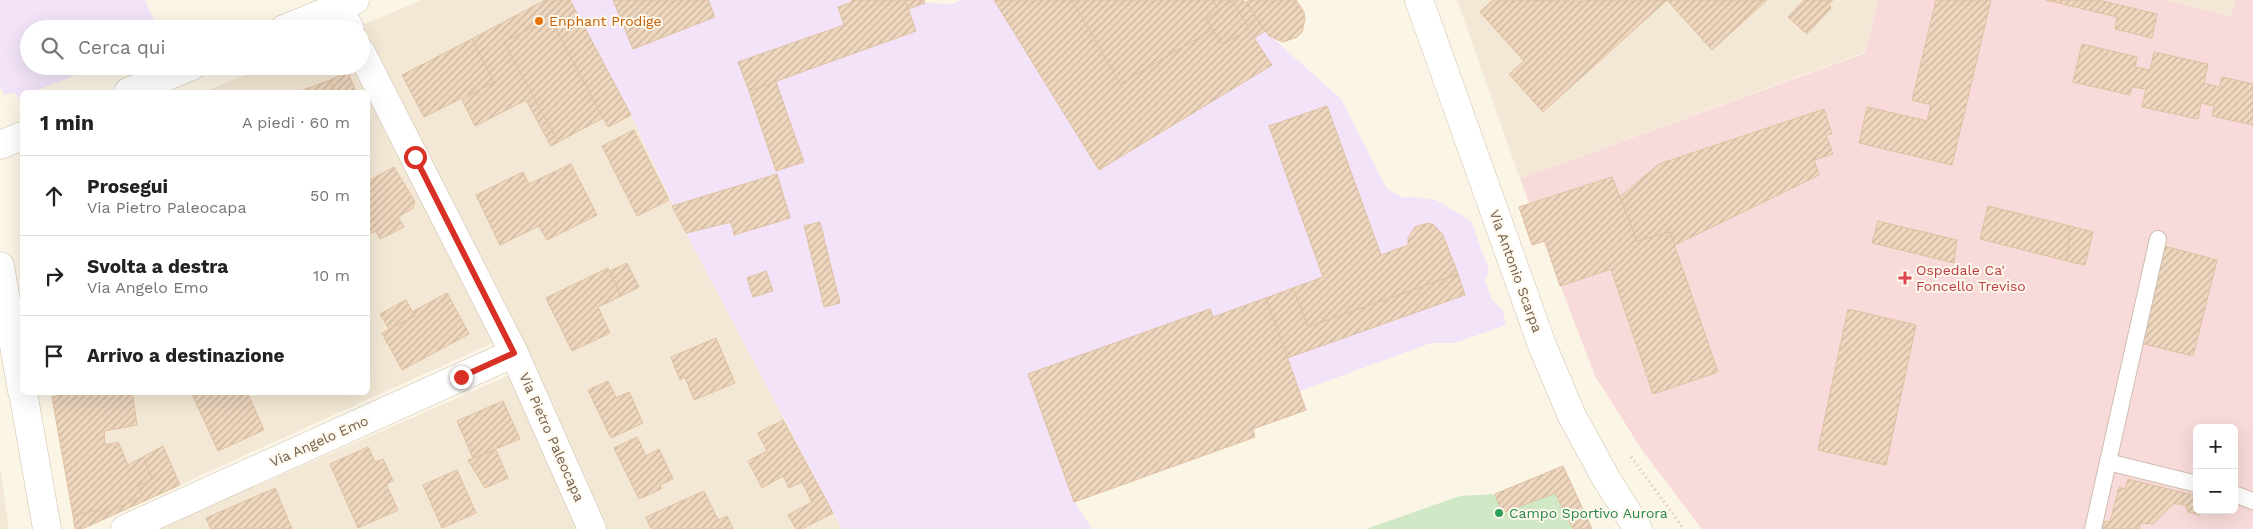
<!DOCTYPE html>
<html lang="it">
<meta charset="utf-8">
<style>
:root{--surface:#fff;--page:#f6f6f6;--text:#222;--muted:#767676;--line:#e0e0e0}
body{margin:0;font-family:"Work Sans",sans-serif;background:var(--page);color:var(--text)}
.controls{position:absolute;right:15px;bottom:15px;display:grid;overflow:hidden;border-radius:8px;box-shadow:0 5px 20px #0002}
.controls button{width:45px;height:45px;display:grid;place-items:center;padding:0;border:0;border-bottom:1px solid var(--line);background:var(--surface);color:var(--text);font:25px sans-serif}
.stop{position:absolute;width:15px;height:15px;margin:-11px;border:4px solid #d93025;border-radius:50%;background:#fff}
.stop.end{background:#d93025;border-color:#fff;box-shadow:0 1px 5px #0008}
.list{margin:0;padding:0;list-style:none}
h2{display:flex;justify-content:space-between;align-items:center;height:65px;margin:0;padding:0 20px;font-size:21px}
h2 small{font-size:16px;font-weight:400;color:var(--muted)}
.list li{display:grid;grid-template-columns:32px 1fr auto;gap:15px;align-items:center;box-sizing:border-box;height:80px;padding:0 20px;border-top:1px solid var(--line)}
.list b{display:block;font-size:19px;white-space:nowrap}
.list p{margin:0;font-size:16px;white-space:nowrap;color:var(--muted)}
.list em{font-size:16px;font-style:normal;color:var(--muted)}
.icon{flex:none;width:28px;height:28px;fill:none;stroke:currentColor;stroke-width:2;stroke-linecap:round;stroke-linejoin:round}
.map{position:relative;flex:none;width:2253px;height:529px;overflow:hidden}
.search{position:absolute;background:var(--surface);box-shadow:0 5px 20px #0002;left:20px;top:20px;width:350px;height:55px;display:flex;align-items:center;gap:12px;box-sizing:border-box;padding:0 18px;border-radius:28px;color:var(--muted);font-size:19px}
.panel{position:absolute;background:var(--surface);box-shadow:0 5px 20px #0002;left:20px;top:90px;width:350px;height:305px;border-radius:8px}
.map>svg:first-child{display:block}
.residential{fill:#f3e8d5}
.education{fill:#f2e3f8}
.medical{fill:#f9dada;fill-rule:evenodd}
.green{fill:#d0e8c5}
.building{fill:url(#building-hatch);stroke:#e1c0a0}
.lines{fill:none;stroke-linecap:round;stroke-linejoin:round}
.lane-casing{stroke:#cdbead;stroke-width:18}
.street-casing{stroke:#cdbead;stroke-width:29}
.secondary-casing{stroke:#cfbfaa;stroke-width:29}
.path{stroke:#d4bba2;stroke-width:3;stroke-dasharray:1 4;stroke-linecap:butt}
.lane{stroke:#fff;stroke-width:16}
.street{stroke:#fff;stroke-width:28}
.secondary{stroke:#fff;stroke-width:28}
.route{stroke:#d93025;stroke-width:6}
.food-dot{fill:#e8710a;stroke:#fef9ec;stroke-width:2}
.health-dot{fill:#e0444e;stroke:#fef9ec;stroke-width:2}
.leisure-dot{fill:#2e9e5b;stroke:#fef9ec;stroke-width:2}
.labels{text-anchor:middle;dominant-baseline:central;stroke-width:4;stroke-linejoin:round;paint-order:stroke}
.food-label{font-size:14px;fill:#c56008;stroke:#fef9ec;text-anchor:start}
.health-label{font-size:14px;fill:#be3a42;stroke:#fef9ec;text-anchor:start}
.street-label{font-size:14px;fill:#735e4c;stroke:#fef9ec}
.leisure-label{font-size:14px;fill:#27864d;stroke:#fef9ec;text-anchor:start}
</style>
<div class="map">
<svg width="2253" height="529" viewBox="0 0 2253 529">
<defs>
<pattern id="building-hatch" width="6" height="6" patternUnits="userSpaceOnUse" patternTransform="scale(1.25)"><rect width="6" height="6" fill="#efd7bf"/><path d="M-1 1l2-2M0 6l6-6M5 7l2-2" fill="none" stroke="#c6b29d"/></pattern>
</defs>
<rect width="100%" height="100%" fill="#fbf5e6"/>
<g class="residential">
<path d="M422 0H570L631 115 686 233 842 529H604L447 189 359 26Z"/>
<path d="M1457 0H1878L1865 52 1520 179Z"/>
<path d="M2165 0H2236L2231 16Z"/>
<path d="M267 66H354L495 342 82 529H75L51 393 368 392V92H203Z"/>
<path d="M512 374 577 529H158Z"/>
<path d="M0 466 9 529H0Z"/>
</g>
<g class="education">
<path d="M0 0H145L158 29H29V66H100L32 92H22V96L18 98 15 92 4 95 0 84Z"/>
<path d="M570 0H851L852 2 838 7 844 25 739 62 749 91 916 31 908 9 925 3 954 4 960 0H994L1099 170 1271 65 1254 38 1265 31 1341 99 1387 189 1404 198 1416 197 1436 200 1471 221 1489 270 1485 281 1492 300 1503 310 1506 325 1455 343H1431L1300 391 1306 410 1253 429 1255 437 1074 501 1092 529H842L686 233 631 115Z"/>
</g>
<path class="medical" d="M1878 0H2165L2231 16 2236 0H2253V529H1702L1644 453 1595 376 1520 179 1865 53ZM2197 428H2234V510H2197Z"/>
<path class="green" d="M1563 466 1592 529H1366L1460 496 1495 494Z"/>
<g class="building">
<path d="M545 0H570L631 115 608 127 550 18 504 42 558 142 551 146 526 100 475 126 462 100 494 82 472 39Z"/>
<path d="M613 0H708L715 17 633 49Z"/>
<path d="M851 0H905L916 31 749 91 738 62 844 25 838 7 852 2Z"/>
<path d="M905 0H924L925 3 908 9Z"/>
<path d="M994 0H1072L1120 84 1213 29 1223 45 1249 28 1232 1 1219 10 1213 0H1243L1245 3 1246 2 1265 31 1254 38 1272 65 1099 170Z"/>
<path d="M1072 0H1213L1219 10 1206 19 1213 29 1120 84Z"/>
<path d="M1249 0H1296L1304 12 1305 19 1302 32 1297 37 1283 42 1269 36 1246 2Z"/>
<path d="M1493 0 1586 1 1587 0H1767L1712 50 1667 0 1543 112 1509 74 1524 61 1480 12Z"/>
<path d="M1804 0H1833L1829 4 1831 8 1807 34 1788 17Z"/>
<path d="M1936 0H1991L1952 165 1859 143 1867 107 1927 121 1931 105 1912 100Z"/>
<path d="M2046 0H2099L2157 14 2152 38 2115 29 2117 17Z"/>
<path d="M1232 1 1249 28 1223 45 1206 19Z"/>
<path d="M550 18 603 118 558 142 504 42Z"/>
<path d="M472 39 494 82 424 117 402 75Z"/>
<path d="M2082 44 2137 57 2135 67 2150 70 2154 52 2208 64 2204 83 2219 87 2222 77 2253 84V125L2212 116 2214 106 2201 103 2198 119 2142 107 2146 89 2132 87 2130 95 2073 82Z"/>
<path d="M348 72 356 92H334L330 80Z"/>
<path d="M330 80 334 92H298Z"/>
<path d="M776 82 804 162 776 171 749 91Z"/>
<path d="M1327 106 1381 255 1408 245V238L1415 227 1428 223 1434 225 1443 235 1458 274 1308 327 1293 288 1323 277 1269 126Z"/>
<path d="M1824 109 1832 134 1826 135 1833 154 1814 160 1819 175 1675 245 1670 232 1637 241 1620 197 1659 164Z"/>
<path d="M634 130 669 200 637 216 602 146Z"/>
<path d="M571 164 597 215 547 240 539 226 500 245 476 195 523 172 529 184Z"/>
<path d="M394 167 415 202 412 209 398 217 404 227 380 239 376 231 368 235V181Z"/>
<path d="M777 174 790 218 734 235 731 222 686 233 672 206Z"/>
<path d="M1612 177 1637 241 1670 232 1718 372 1653 394 1611 269 1560 286 1545 241 1532 245 1519 207Z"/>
<path d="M1988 206 2070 226 2067 261 1980 239Z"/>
<path d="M1878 221 1957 240 1954 263 1872 243Z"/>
<path d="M820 222 840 303 824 307 804 226Z"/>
<path d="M2070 226 2093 232 2085 265 2067 261Z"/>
<path d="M2164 246 2217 260 2193 356 2140 343Z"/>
<path d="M627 263 639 287 621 296 610 271Z"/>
<path d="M608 268 621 296 598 307 610 333 572 351 546 298Z"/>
<path d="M766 271 773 291 753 297 747 278Z"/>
<path d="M1458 274 1465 295 1287 358 1266 298 1293 288 1308 327Z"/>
<path d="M447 293 469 334 402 370 382 333 415 316 412 312Z"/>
<path d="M1266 298 1306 410 1253 429 1255 437 1074 502 1028 374 1210 309 1213 317Z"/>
<path d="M406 300 415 316 389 329 380 314Z"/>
<path d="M1848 309 1916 325 1886 465 1818 450Z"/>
<path d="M716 338 735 383 694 400 685 377 680 380 671 357Z"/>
<path d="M608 381 616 398 629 392 643 423 611 438 588 390Z"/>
<path d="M81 392H132L137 425 104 431 105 445 118 442 128 465 143 457 153 479 138 486 143 496 102 515 99 510 73 515 52 397Z"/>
<path d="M195 392H247L264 430 218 451 192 394Z"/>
<path d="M503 401 520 439 473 458 457 421Z"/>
<path d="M783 420 833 513 802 529H796L788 515 812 502 802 482 789 488 783 476 762 488 748 461 767 451 758 433Z"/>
<path d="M637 437 646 456 659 449 673 479 660 485 661 489 639 499 614 448Z"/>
<path d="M163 446 180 485 82 529H75L73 515 99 510 102 515 143 496 138 486 153 479 143 457Z"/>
<path d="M368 447 375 462 383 459 393 481 386 484 398 510 358 528 330 464Z"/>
<path d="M496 450 508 478 485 488 468 460Z"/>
<path d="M1563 466 1592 529H1573L1555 493 1502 513 1495 494Z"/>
<path d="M457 470 476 513 442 528 423 485Z"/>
<path d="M2128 479 2197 496V510H2201L2200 515 2188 512 2186 506 2180 504H2173L2153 524 2141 523 2139 529H2102L2105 521 2110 522 2119 487 2125 489Z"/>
<path d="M275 488 292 529H211L206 518Z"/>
<path d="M704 491 718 520 727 516 733 529H651L646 517Z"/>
</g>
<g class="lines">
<defs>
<g id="lane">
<path d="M2108 462 2197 484"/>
<path d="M2234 494 2253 501"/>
<path d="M2093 529 2158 239"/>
</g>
<g id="street">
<path d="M338 7 350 29"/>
<path d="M361 52 514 353 592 529"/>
<path d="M125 529 514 353"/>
</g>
<g id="secondary">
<path d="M1419 0 1542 345 1572 416 1607 480 1638 529"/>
<path d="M284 29 355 0"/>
<path d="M128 92 192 66"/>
<path d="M0 145 22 136"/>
<path d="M0 266 22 391"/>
<path d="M23 392 47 529"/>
</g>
</defs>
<use href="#lane" class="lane-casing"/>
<use href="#street" class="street-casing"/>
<use href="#secondary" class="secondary-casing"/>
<path class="path" d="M1631 457 1684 529"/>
<use href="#lane" class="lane"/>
<use href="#street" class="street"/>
<use href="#secondary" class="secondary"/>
</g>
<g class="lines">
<path class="route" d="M415 157 514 353 461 377"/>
</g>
<circle class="food-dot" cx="539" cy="21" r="5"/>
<path class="health-dot" d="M1902.5 270.5h5v5h5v5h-5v5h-5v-5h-5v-5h5z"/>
<circle class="leisure-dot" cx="1499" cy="513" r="5"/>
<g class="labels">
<g class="food-label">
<text x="549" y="21">Enphant Prodige</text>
</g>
<g class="health-label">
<text x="1916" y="270">Ospedale Ca'<tspan x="1916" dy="16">Foncello Treviso</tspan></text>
</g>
<g class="street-label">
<text transform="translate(1516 271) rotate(70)">Via Antonio Scarpa</text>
<text transform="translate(552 437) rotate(66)">Via Pietro Paleocapa</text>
<text transform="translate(319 441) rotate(-24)">Via Angelo Emo</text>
</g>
<g class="leisure-label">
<text x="1509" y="513">Campo Sportivo Aurora</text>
</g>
</g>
</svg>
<div class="controls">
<button>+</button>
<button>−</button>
</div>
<div class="stop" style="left:415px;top:157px"></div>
<div class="stop end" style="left:461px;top:377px"></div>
<div class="search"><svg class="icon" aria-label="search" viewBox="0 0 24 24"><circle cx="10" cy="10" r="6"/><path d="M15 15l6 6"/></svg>Cerca qui</div>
<section class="panel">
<h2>1 min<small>A piedi · 60 m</small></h2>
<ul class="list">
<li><svg class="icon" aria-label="ahead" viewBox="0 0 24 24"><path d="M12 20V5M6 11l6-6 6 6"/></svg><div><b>Prosegui</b><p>Via Pietro Paleocapa</p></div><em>50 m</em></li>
<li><svg class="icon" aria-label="right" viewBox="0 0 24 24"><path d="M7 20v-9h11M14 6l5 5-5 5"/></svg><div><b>Svolta a destra</b><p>Via Angelo Emo</p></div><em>10 m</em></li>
<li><svg class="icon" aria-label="arrive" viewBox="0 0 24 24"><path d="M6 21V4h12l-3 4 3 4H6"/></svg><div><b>Arrivo a destinazione</b></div></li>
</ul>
</section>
</div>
